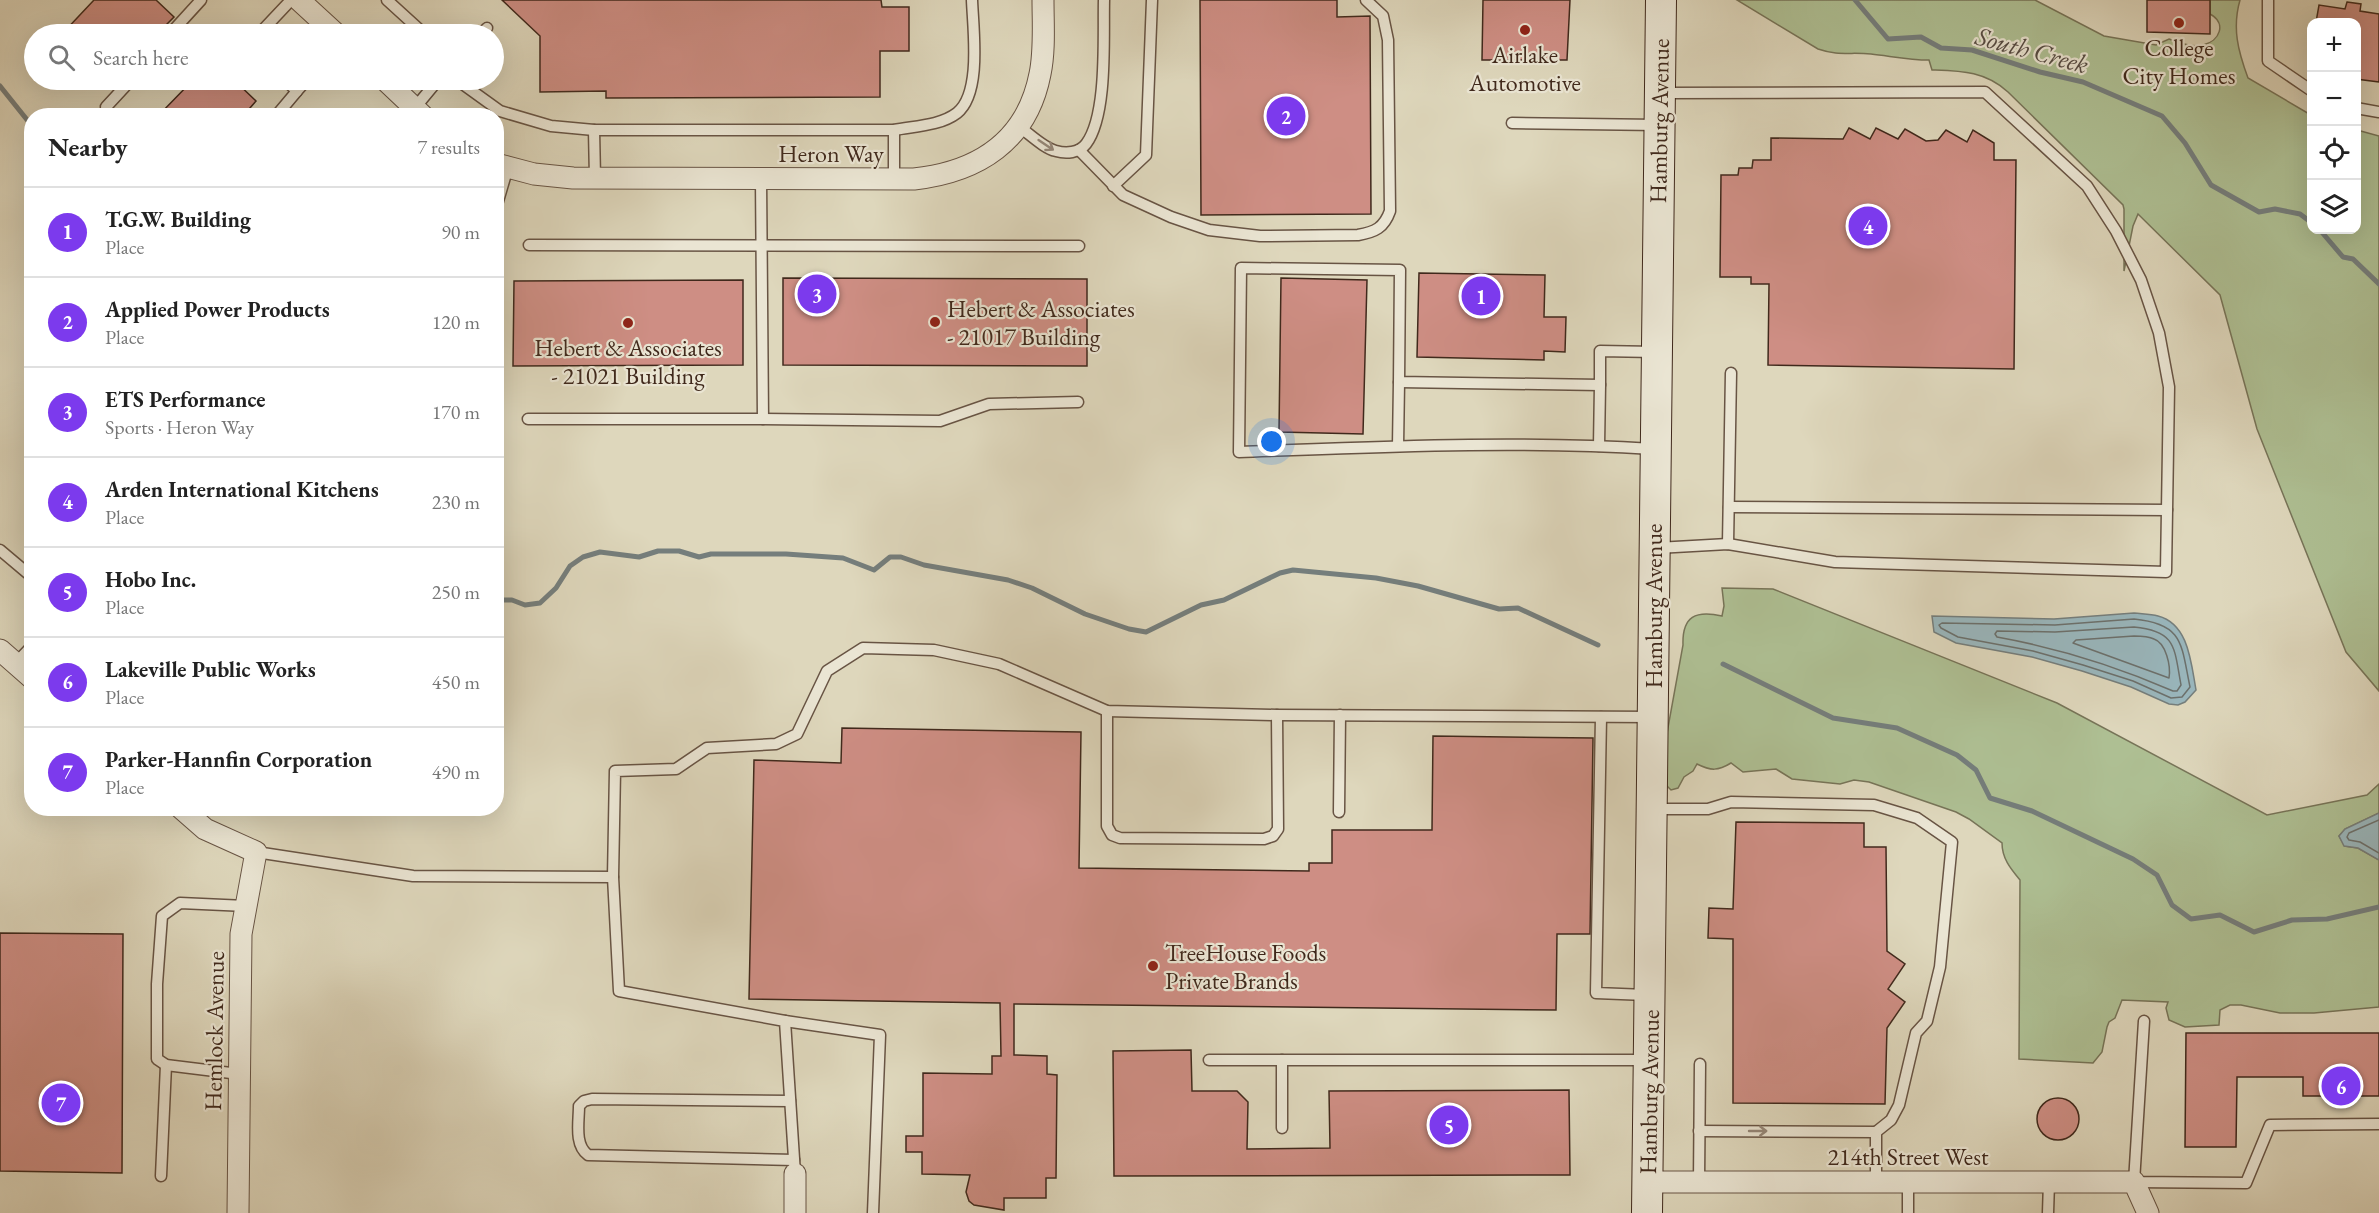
<!DOCTYPE html>
<meta charset="utf-8">
<style>
:root{--surface:#fff;--page:#f2f2f2;--text:#222;--muted:#767676;--line:#e0e0e0;--accent:#7c3aed}
body{margin:0;font-family:"EB Garamond",serif;background:var(--page);color:var(--text)}
.controls{position:absolute;right:18px;top:18px;display:grid;overflow:hidden;border-radius:12px;box-shadow:0 6px 24px #0002}
.controls button{width:54px;height:54px;display:grid;place-items:center;padding:0;border:0;border-bottom:2px solid var(--line);background:var(--surface);color:var(--text);font:30px sans-serif}
.you{position:absolute;left:1272px;top:442px;width:21px;height:21px;margin:-15px;border:4px solid #fff;border-radius:50%;background:#1a73e8;box-shadow:0 0 0 9px #1a73e833}
.badge{display:grid;place-items:center;width:39px;height:39px;border-radius:50%;background:var(--accent);color:#fff;font-size:20px;font-weight:700}
.pin{position:absolute;translate:-50% -50%;border:3px solid #fff;box-shadow:0 2px 6px #0006}
.list{margin:0;padding:0;list-style:none}
h2{display:flex;justify-content:space-between;align-items:center;height:78px;margin:0;padding:0 24px;font-size:26px}
h2 small{font-size:20px;font-weight:400;color:var(--muted)}
.list li{display:grid;grid-template-columns:39px 1fr auto;gap:18px;align-items:center;box-sizing:border-box;height:90px;padding:0 24px;border-top:2px solid var(--line)}
.list b{display:block;font-size:22px;white-space:nowrap}
.list p{margin:0;font-size:20px;white-space:nowrap;color:var(--muted)}
.list em{font-size:20px;font-style:normal;color:var(--muted)}
.icon{flex:none;width:33px;height:33px;fill:none;stroke:currentColor;stroke-width:2;stroke-linecap:round;stroke-linejoin:round}
.map{position:relative;flex:none;width:2379px;height:1213px;overflow:hidden}
.search{position:absolute;background:var(--surface);box-shadow:0 6px 24px #0002;left:24px;top:24px;width:480px;height:66px;display:flex;align-items:center;gap:15px;box-sizing:border-box;padding:0 21px;border-radius:33px;color:var(--muted);font-size:22px}
.panel{position:absolute;background:var(--surface);box-shadow:0 6px 24px #0002;left:24px;top:108px;width:480px;height:708px;border-radius:24px}
.map>svg:first-child{display:block}
.green{fill:#aebf93;stroke:#777458;stroke-width:1.5}
.water{fill:#99b6bc;stroke:#757e7c;stroke-width:1.5}
.lines{fill:none;stroke-linecap:round;stroke-linejoin:round}
.shore{stroke:#6c706c;stroke-width:1.5}
.stream{stroke:#757e7c;stroke-width:5}
.building{fill:#ce8e84;stroke:#40291c;stroke-width:1.5}
.lane-casing{stroke:#685444;stroke-width:13}
.street-casing{stroke:#685444;stroke-width:23}
.secondary-casing{stroke:#40291c;stroke-width:32}
.lane{stroke:#eae5d3;stroke-width:10}
.street{stroke:#eae5d3;stroke-width:21}
.secondary{stroke:#eae5d3;stroke-width:30}
.oneway{stroke:#958778}
.poi-dot{fill:#8f2418;stroke:#eae5d3;stroke-width:2}
.labels{text-anchor:middle;dominant-baseline:central;stroke-width:4.5;stroke-linejoin:round;paint-order:stroke}
.poi-label{font-size:24px;fill:#40291c;stroke:#eae5d3}
.street-label{font-size:24px;fill:#40291c;stroke:#eae5d3}
.water-label{font-size:26px;font-style:italic;fill:#564c44;stroke:#eae5d3}
</style>
<div class="map">
<svg width="2379" height="1213" viewBox="0 0 2379 1213">
<rect width="100%" height="100%" fill="#ded7bc"/>
<filter id="stains"><feTurbulence type="fractalNoise" baseFrequency=".00333" numOctaves="4"/><feColorMatrix values="0 0 0 0 .2 0 0 0 0 .09 0 0 0 0 .02 0 0 0 .5 -.17"/></filter>
<radialGradient id="worn" r=".72"><stop offset=".6" stop-color="#630" stop-opacity="0"/><stop offset="1" stop-color="#630" stop-opacity=".3"/></radialGradient>
<g class="green">
<path d="M1737 0H2035L2104 36 2156 45 2169 39C2179 43 2193 48 2203 45 2220 41 2227 23 2210 14V0H2240C2232 28 2238 51 2248 78L2311 115 2312 230H2356L2357 130 2379 136V691L2346 652 2257 429 2220 295 2138 214 2133 226 2124 271V209L2123 205 2008 92C1985 71 1961 71 1932 70L1929 60C1909 60 1890 56 1871 54 1851 52 1838 56 1818 49Z"/>
<path d="M1722 588 1773 589 2057 703 2267 815 2367 795 2379 784V813L2345 829 2339 836 2345 846 2358 848 2379 860V1007L2314 1013H2280L2241 1005H2230L2220 1010 2219 1025 2185 1027 2169 1020 2166 1008 2168 1002 2122 1000 2115 1018 2109 1022 2107 1027 2102 1052 2093 1063 2019 1059 2020 880C2010 868 2002 858 2002 843L1969 819 1956 812 1869 782 1854 780 1840 784 1792 779 1776 769 1743 772 1731 763C1718 771 1711 771 1697 764L1693 771 1684 777 1678 788 1671 790 1666 785 1667 733 1683 645C1682 616 1696 610 1722 616L1724 606Z"/>
</g>
<g class="water">
<path d="M2134 613C2142 614 2150 614 2158 616 2189 624 2191 663 2196 690L2185 702 2178 705 2169 704 2131 687 2082 671 2032 657 1956 643 1934 632 1932 616 2054 619Z"/>
<path d="M2379 813V860L2358 848 2344 846 2339 836 2345 829Z"/>
</g>
<g class="lines">
<g class="shore">
<path d="M2134 619C2184 624 2181 644 2190 687L2182 697 2171 698 2133 681 2083 665 2033 651 1958 637 1941 628 1939 625 1942 623 2055 625Z"/>
<path d="M2134 627C2177 631 2174 648 2181 685L2177 691H2173C2116 666 2058 648 1997 637L1995 634 1997 631 2055 632Z"/>
<path d="M2134 636C2140 636 2148 636 2154 639 2166 643 2171 666 2169 678L2073 643 2076 640Z"/>
<path d="M2379 820 2349 833 2347 837 2349 840 2360 842 2379 853"/>
</g>
<g class="stream">
<path d="M1855 0 1888 39 1921 37 1941 48 1972 50 2040 72 2083 82 2162 116 2185 143 2211 185 2259 212 2275 209 2300 214 2312 223"/>
<path d="M0 86 32 126"/>
<path d="M2320 230 2343 257 2353 259 2379 284"/>
<path d="M496 605 502 600H512L525 605 540 603 556 588 570 566 583 557 600 552 639 557 658 551H679L699 557 711 554H786L843 558 874 570 890 557H901L924 565 1008 580 1032 588 1085 614 1129 629 1146 632 1201 605 1224 600 1280 573 1293 570 1376 578 1418 586 1499 609 1518 608 1598 645"/>
<path d="M1723 664 1833 718 1897 728 1957 755 1976 770 1990 798 2032 811 2133 859 2157 875 2172 905 2191 919 2220 915 2254 932 2292 920 2327 919 2379 907"/>
</g>
</g>
<g class="building">
<path d="M94 0H156L174 17 157 34H62Z"/>
<path d="M502 0H881L882 7H909V51H880V97L606 98V91L540 92V36Z"/>
<path d="M1200 0H1337V17L1370 16 1371 214 1201 215Z"/>
<path d="M1483 0H1570L1567 60H1482Z"/>
<path d="M2147 0H2210V34L2147 32Z"/>
<path d="M2347 2 2361 4 2360 11 2379 14V82L2356 79V22H2316L2319 5 2345 9Z"/>
<path d="M193 80H234L256 101 243 116H158Z"/>
<path d="M1849 128 1870 139 1876 128 1898 139 1905 129 1926 141 1938 140 1946 130 1967 142 1973 130 1994 143V160H2016L2014 369 1768 365 1769 284H1751V277H1720L1721 175H1738L1739 168H1752L1753 160H1771V138L1843 139Z"/>
<path d="M1419 273 1545 275 1544 317H1566L1565 352 1544 351V360L1417 357Z"/>
<path d="M783 278 1087 279V366L783 365Z"/>
<path d="M1281 278 1367 280 1363 434 1279 432Z"/>
<path d="M743 280V365L513 366 514 281Z"/>
<path d="M842 728 1081 732 1079 868 1309 871V863H1332V830H1432L1433 736 1593 738 1590 934H1557L1556 1010 1014 1004V1055L1047 1056V1074L1057 1075 1056 1178H1046V1198H1004V1210L974 1205 969 1201 966 1192 970 1175 922 1174V1152H906V1136H923V1073L992 1074V1056H1001L1000 1003 749 999 754 760 841 763Z"/>
<path d="M1736 822 1864 823V847H1886L1887 951 1905 964 1888 989 1905 1002 1887 1028 1885 1104 1733 1103V939L1708 938 1709 908 1733 909Z"/>
<path d="M0 933 123 934 122 1173 0 1171Z"/>
<path d="M2186 1033H2379V1096H2303V1077H2237L2236 1147H2185Z"/>
<path d="M1191 1050 1192 1091H1237L1248 1102 1247 1149 1330 1148 1329 1091 1569 1090 1570 1175 1114 1176 1113 1051Z"/>
<circle cx="2058" cy="1119" r="21"/>
</g>
<g class="lines">
<defs>
<g id="lane">
<path d="M387 0 421 31"/>
<path d="M2268 0V61L2312 91"/>
<path d="M170 34 201 0"/>
<path d="M259 34 291 0"/>
<path d="M481 34 487 28"/>
<path d="M285 80 297 91 307 80"/>
<path d="M457 80 500 111 551 126 594 130"/>
<path d="M106 107 131 80"/>
<path d="M2356 108 2379 112"/>
<path d="M414 109 438 80"/>
<path d="M276 116 297 91"/>
<path d="M1512 123 1658 125"/>
<path d="M1018 126C1029 133 1043 148 1056 151 1066 154 1079 153 1086 144 1108 115 1103 36 1104 0"/>
<path d="M894 130C914 126 940 126 957 113 982 93 973 29 972 0"/>
<path d="M1079 150 1123 195 1171 217 1209 230 1260 236 1358 235C1375 232 1384 228 1390 211L1388 40 1383 16 1366 0"/>
<path d="M595 178 594 130H894V179"/>
<path d="M1113 186 1146 155 1152 0"/>
<path d="M496 208 508 167"/>
<path d="M529 245 1079 246"/>
<path d="M528 419H763L761 179"/>
<path d="M763 419 940 421 989 404 1078 402"/>
<path d="M1398 446 1399 382"/>
<path d="M1599 446 1600 385"/>
<path d="M1653 449C1515 440 1377 447 1239 452L1241 268 1400 270 1399 382 1600 385V351L1655 352"/>
<path d="M1729 507 2167 510"/>
<path d="M1728 544 1731 373"/>
<path d="M1657 548 1728 544 1835 562 2166 572 2169 387 2159 333 2141 280 2116 231 2087 186 1985 92 1662 93"/>
<path d="M0 550 32 577"/>
<path d="M15 664 32 646"/>
<path d="M1107 711V826L1112 835 1120 838 1264 839 1273 836 1278 829 1277 715"/>
<path d="M1601 717 1596 993 1646 995"/>
<path d="M1655 809H1708L1731 802 1874 805 1917 818 1952 842 1940 967 1927 1021 1916 1033 1899 1105 1891 1120 1876 1132V1182"/>
<path d="M1339 812 1340 715"/>
<path d="M256 852 413 876 613 877 619 991 785 1021 795 1174"/>
<path d="M613 877 615 771 676 769 707 748 776 744 797 734 827 671 863 648 934 650 999 664 1107 711 1277 715 1652 717"/>
<path d="M785 1021 880 1035 873 1213"/>
<path d="M2144 1021 2134 1182 2246 1183 2270 1125 2379 1124"/>
<path d="M1209 1060H1646"/>
<path d="M239 1074 166 1065 157 1059V984L162 916 180 903 246 906"/>
<path d="M790 1101 592 1099 584 1101 579 1106C579 1122 574 1145 588 1155L794 1160"/>
<path d="M1282 1128V1060"/>
<path d="M1699 1131 1876 1132"/>
<path d="M161 1176 166 1065"/>
<path d="M1699 1182 1700 1064"/>
<path d="M1908 1213V1182"/>
<path d="M2048 1213 2049 1182"/>
</g>
<g id="street">
<path d="M299 0 336 34"/>
<path d="M385 80 423 116"/>
<path d="M496 164 534 174 573 178 914 179C978 172 1027 141 1040 74 1045 50 1043 24 1043 0"/>
<path d="M0 650 32 678"/>
<path d="M181 808 205 829 256 852 241 934 238 1213"/>
<path d="M795 1174V1213"/>
<path d="M1648 1182H2134L2148 1213"/>
</g>
<path id="secondary" d="M1647 1213 1661 0"/>
</defs>
<use href="#lane" class="lane-casing"/>
<use href="#street" class="street-casing"/>
<use href="#secondary" class="secondary-casing"/>
<use href="#lane" class="lane"/>
<use href="#street" class="street"/>
<use href="#secondary" class="secondary"/>
</g>
<defs><path id="oneway-shaft" d="M-6 0H5M1.5-3L5.5 0L1.5 3" fill="none" stroke-width="1.6" stroke-linecap="round" stroke-linejoin="round" transform="scale(1.5)"/></defs>
<g class="oneway">
<use href="#oneway-shaft" transform="translate(1046 145) rotate(34)"/>
<use href="#oneway-shaft" transform="translate(1758 1131)"/>
</g>
<g class="poi-dot">
<circle cx="2179" cy="23" r="6"/>
<circle cx="1525" cy="30" r="6"/>
<circle cx="935" cy="322" r="6"/>
<circle cx="628" cy="323" r="6"/>
<circle cx="1153" cy="966" r="6"/>
</g>
<g class="labels">
<g class="poi-label">
<text x="2179" y="47">College<tspan x="2179" dy="28">City Homes</tspan></text>
<text x="1525" y="54">Airlake<tspan x="1525" dy="28">Automotive</tspan></text>
<text x="947" y="308" text-anchor="start">Hebert &amp; Associates<tspan x="947" dy="28">- 21017 Building</tspan></text>
<text x="628" y="347">Hebert &amp; Associates<tspan x="628" dy="28">- 21021 Building</tspan></text>
<text x="1165" y="952" text-anchor="start">TreeHouse Foods<tspan x="1165" dy="28">Private Brands</tspan></text>
</g>
<g class="street-label">
<text transform="translate(1659 121) rotate(-89)">Hamburg Avenue</text>
<text x="831" y="153">Heron Way</text>
<text transform="translate(1653 606) rotate(-90)">Hamburg Avenue</text>
<text transform="translate(214 1031) rotate(-89)">Hemlock Avenue</text>
<text transform="translate(1649 1092) rotate(-89)">Hamburg Avenue</text>
<text x="1908" y="1156">214th Street West</text>
</g>
<g class="water-label">
<text transform="translate(2032 50) rotate(15)">South Creek</text>
</g>
</g>
<rect width="100%" height="100%" filter="url(#stains)"/>
<rect width="100%" height="100%" fill="url(#worn)"/>
</svg>
<div class="controls">
<button>+</button>
<button>−</button>
<button><svg class="icon" aria-label="locate" viewBox="0 0 24 24"><circle cx="12" cy="12" r="6"/><path d="M12 2v4M12 18v4M2 12h4M18 12h4"/></svg></button>
<button><svg class="icon" aria-label="layers" viewBox="0 0 24 24"><path d="M12 4l9 5-9 5-9-5zM3 14l9 5 9-5"/></svg></button>
</div>
<div class="you"></div>
<div class="pin badge" style="left:1481px;top:296px">1</div>
<div class="pin badge" style="left:1286px;top:116px">2</div>
<div class="pin badge" style="left:817px;top:294px">3</div>
<div class="pin badge" style="left:1868px;top:226px">4</div>
<div class="pin badge" style="left:1449px;top:1125px">5</div>
<div class="pin badge" style="left:2341px;top:1086px">6</div>
<div class="pin badge" style="left:61px;top:1103px">7</div>
<div class="search"><svg class="icon" aria-label="search" viewBox="0 0 24 24"><circle cx="10" cy="10" r="6"/><path d="M15 15l6 6"/></svg>Search here</div>
<section class="panel">
<h2>Nearby<small>7 results</small></h2>
<ul class="list">
<li><span class="badge">1</span><div><b>T.G.W. Building</b><p>Place</p></div><em>90 m</em></li>
<li><span class="badge">2</span><div><b>Applied Power Products</b><p>Place</p></div><em>120 m</em></li>
<li><span class="badge">3</span><div><b>ETS Performance</b><p>Sports · Heron Way</p></div><em>170 m</em></li>
<li><span class="badge">4</span><div><b>Arden International Kitchens</b><p>Place</p></div><em>230 m</em></li>
<li><span class="badge">5</span><div><b>Hobo Inc.</b><p>Place</p></div><em>250 m</em></li>
<li><span class="badge">6</span><div><b>Lakeville Public Works</b><p>Place</p></div><em>450 m</em></li>
<li><span class="badge">7</span><div><b>Parker-Hannfin Corporation</b><p>Place</p></div><em>490 m</em></li>
</ul>
</section>
</div>
